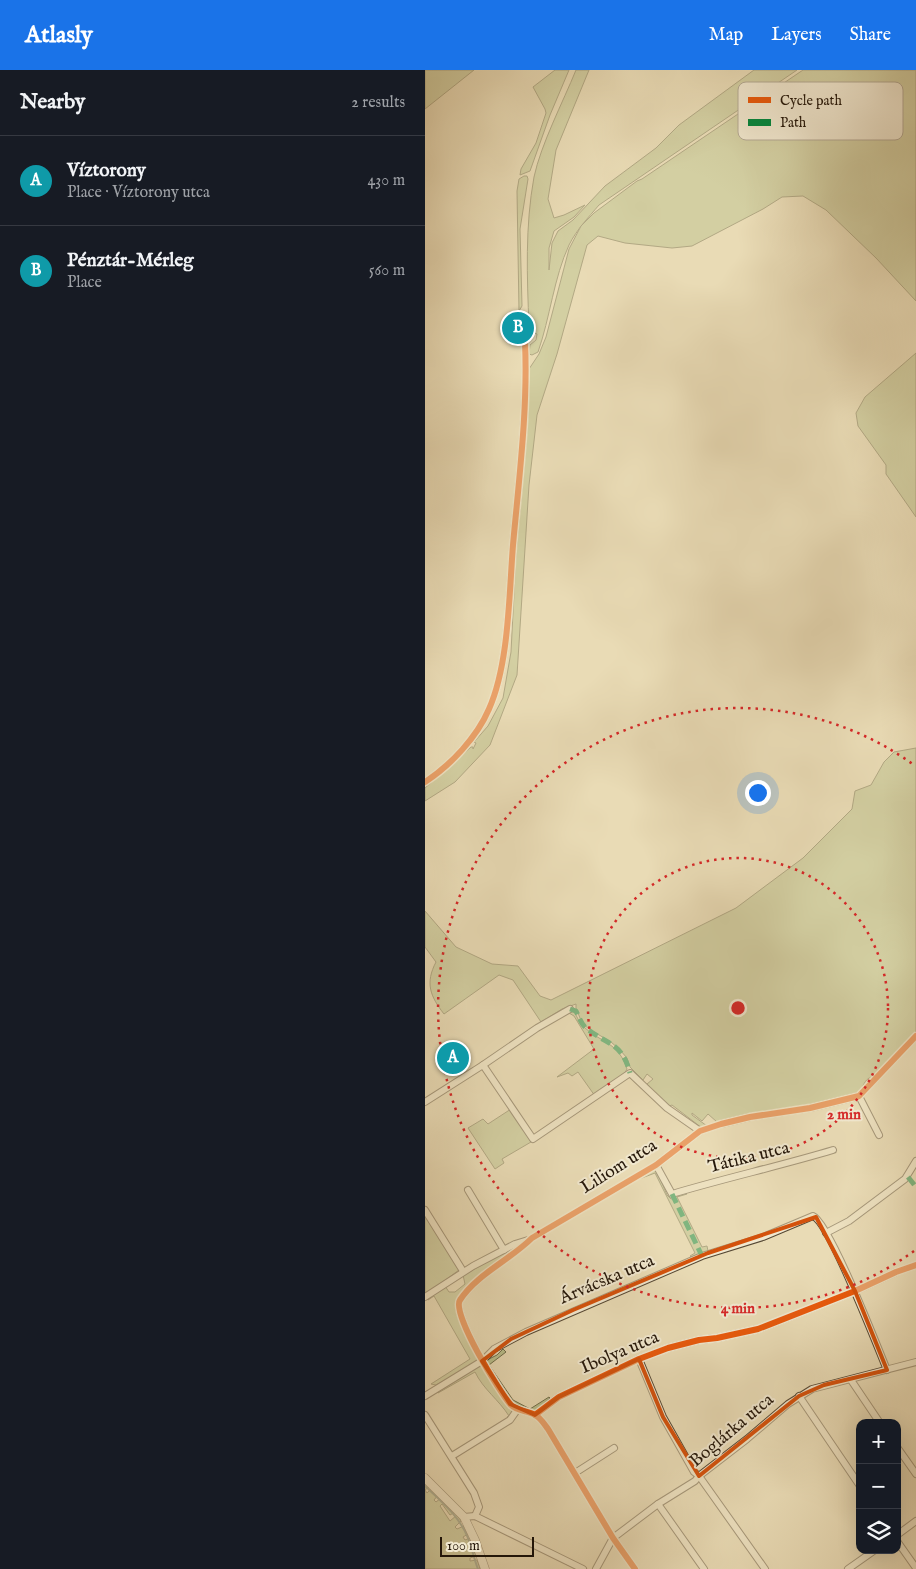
<!DOCTYPE html>
<meta charset="utf-8">
<style>
:root{--surface:#171b24;--page:#20242c;--text:#f1f3f6;--muted:#9ea1a6;--line:#363941;--accent:#1a73e8}
body{margin:0;font-family:"IM FELL English",serif;background:var(--page);color:var(--text)}
.controls{position:absolute;right:15px;bottom:15px;display:grid;overflow:hidden;border-radius:10px;box-shadow:0 5px 20px #0002}
.controls button{width:45px;height:45px;display:grid;place-items:center;padding:0;border:0;border-bottom:1px solid var(--line);background:var(--surface);color:var(--text);font:25px sans-serif}
.scale{position:absolute;left:15px;bottom:12px;width:94px;box-sizing:border-box;padding-left:5px;border:2px solid #251709;border-top:0;font-size:14px;line-height:18px;white-space:nowrap;color:#251709;-webkit-text-stroke:4px #f1e8cf;paint-order:stroke}
.you{position:absolute;left:332px;top:722px;width:18px;height:18px;margin:-12px;border:4px solid #fff;border-radius:50%;background:#1a73e8;box-shadow:0 0 0 8px #1a73e833}
.badge{display:grid;place-items:center;width:32px;height:32px;border-radius:50%;background:var(--accent);color:#fff;font-size:16px;font-weight:700}
.pin{position:absolute;translate:-50% -50%;border:2px solid #fff;box-shadow:0 1px 5px #0006}
.list{margin:0;padding:0;list-style:none}
h2{display:flex;justify-content:space-between;align-items:center;height:65px;margin:0;padding:0 20px;font-size:21px}
h2 small{font-size:16px;font-weight:400;color:var(--muted)}
.list li{display:grid;grid-template-columns:32px 1fr auto;gap:15px;align-items:center;box-sizing:border-box;height:90px;padding:0 20px;border-top:1px solid var(--line)}
.list b{display:block;font-size:19px;white-space:nowrap}
.list p{margin:0;font-size:16px;white-space:nowrap;color:var(--muted)}
.list em{font-size:16px;font-style:normal;color:var(--muted)}
.icon{flex:none;width:28px;height:28px;fill:none;stroke:currentColor;stroke-width:2;stroke-linecap:round;stroke-linejoin:round}
.map{position:relative;flex:none;width:491px;height:1499px;overflow:hidden}
header{display:flex;align-items:center;gap:30px;box-sizing:border-box;height:70px;padding:0 25px;background:var(--accent);color:#fff}
header strong{font-size:24px}
nav{display:flex;gap:28px;margin-inline-start:auto;font-size:18px}
main{display:flex}
aside{flex:1;background:var(--surface)}
.map>svg:first-child{display:block}
.green{fill:#b9c08c;stroke:#6f6c4a}
.lines{fill:none;stroke-linecap:round;stroke-linejoin:round}
.stream{stroke:#6b7a68;stroke-width:2}
.minor-casing{stroke:#564834;stroke-width:8}
.tertiary-casing{stroke:#564834;stroke-width:9}
.minor{stroke:#f1e8cf;stroke-width:6}
.tertiary{stroke:#f1e8cf;stroke-width:8}
.quiet{stroke:#00873e;stroke-width:5;stroke-dasharray:10 5;stroke-linecap:butt}
.cycleway-casing{stroke:#f1e8cf;stroke-width:9}
.cycleway{stroke:#e8590c;stroke-width:6}
.marked{fill:none;stroke:#d4520c;stroke-width:4;stroke-linejoin:round}
.ring{fill:none;stroke:#d62828;stroke-width:2.5;stroke-dasharray:2.5 5}
.labels{text-anchor:middle;dominant-baseline:central;stroke-width:4;stroke-linejoin:round;paint-order:stroke}
.street-label{font-size:18px;fill:#251709;stroke:#f1e8cf}
.key{fill:#f1e8cf;stroke:#b4a994;stroke-width:1}
.key-label{font-size:14px;fill:#251709}
.centre{fill:#d62828;stroke:#f1e8cf;stroke-width:2.5}
.ring-label{font-size:15px;text-anchor:middle;font-weight:bold;fill:#d62828;stroke:#f1e8cf;stroke-width:4;stroke-linejoin:round;paint-order:stroke}
</style>
<header>
<strong>Atlasly</strong>
<nav><a>Map</a><a>Layers</a><a>Share</a></nav>
</header>
<main>
<aside>
<h2>Nearby<small>2 results</small></h2>
<ul class="list">
<li><span class="badge" style="background:#0f9aa8">A</span><div><b>Víztorony</b><p>Place · Víztorony utca</p></div><em>430 m</em></li>
<li><span class="badge" style="background:#0f9aa8">B</span><div><b>Pénztár-Mérleg</b><p>Place</p></div><em>560 m</em></li>
</ul>
</aside>
<div class="map">
<svg width="491" height="1499" viewBox="0 0 491 1499">
<rect width="100%" height="100%" fill="#e9dbb5"/>
<filter id="stains"><feTurbulence type="fractalNoise" baseFrequency=".004" numOctaves="4"/><feColorMatrix values="0 0 0 0 .2 0 0 0 0 .09 0 0 0 0 .02 0 0 0 .5 -.17"/></filter>
<radialGradient id="worn" r=".72"><stop offset=".6" stop-color="#630" stop-opacity="0"/><stop offset="1" stop-color="#630" stop-opacity=".3"/></radialGradient>
<g class="green">
<path d="M0 0H49L0 39Z"/>
<path d="M130 0H144L125 45 105 101 95 105 96 99 111 73 121 43 120 39 108 17Z"/>
<path d="M151 0H164L131 80 123 129 129 148 139 145 160 135 149 147 129 161 124 178V200L127 173 133 161 148 150 180 116 231 78 254 55 329 0H372L174 135C163 148 152 159 144 175 129 207 125 248 113 282L107 285 104 284 105 275 111 270 112 264 107 262 109 256H104C102 207 100 156 109 107 116 74 138 32 151 0Z"/>
<path d="M378 0H491V231L451 188 401 140 378 126 357 127 338 139 267 176 247 178 200 173 173 166 162 175 132 284 112 345 104 415 92 605 65 675 30 712 0 731V718L46 677H48V679L51 673 49 672 63 656 78 628 86 582 91 484 100 380 104 299 114 284 121 267 144 179 156 156 169 143 212 111 217 109Z"/>
<path d="M99 106H102L103 109 95 159 97 236 94 241 92 121 94 109Z"/>
<path d="M491 283V447L461 404V395L433 356 431 343 440 327Z"/>
<path d="M491 678V961L460 996 447 1008H444C438 1012 438 1019 433 1024L386 1035 333 1043 292 1052 283 1044 277 1051 267 1043V1045L282 1056 277 1058 247 1035 244 1036 222 1014 228 1009 222 1004 218 1010 205 997 202 988 195 980 186 972 164 959 157 953 151 938V934L137 939 116 952 88 910 74 905 19 944C5 926 0 913 11 892L0 877V841L31 877 67 894 93 896 115 926 126 930 311 838 378 788 427 739 430 721 446 715 459 692 469 682Z"/>
<path d="M146 941 150 943C152 947 154 952 158 956 175 973 193 971 202 999L198 1006 170 1026 153 1002 147 1006 143 1003 132 1007 169 979 149 946 144 943Z"/>
<path d="M29 973 40 990 19 1004 11 992 17 988 14 984Z"/>
<path d="M86 1039 106 1072 77 1089 79 1093 70 1099 43 1058 58 1049 63 1054Z"/>
<path d="M229 1100 232 1101 242 1125 246 1129 250 1128 251 1125 261 1123 262 1124 252 1127 277 1177 282 1176 283 1181 266 1187 265 1186 270 1183 230 1103 214 1109Z"/>
<path d="M0 1143 34 1200 8 1219 0 1223Z"/>
<path d="M96 1174 32 1232 55 1291 11 1315 6 1314 45 1289 9 1226 3 1230 2 1228 20 1216 24 1222H30L40 1214 38 1205Z"/>
<path d="M78 1279 81 1282 64 1295 88 1330 105 1339 124 1327 125 1328 110 1342 91 1336 85 1330 60 1291 72 1285Z"/>
<path d="M54 1295 58 1297 88 1340 84 1348 82 1347 84 1346C74 1330 58 1319 50 1302L13 1323 11 1321Z"/>
<path d="M0 1413 4 1417 0 1420 2 1423 6 1419 13 1425 9 1430 11 1432 16 1428 30 1442 25 1445 17 1434 15 1436 25 1451 32 1445 36 1451 30 1457 32 1459 39 1456 43 1464 38 1467 40 1470 45 1468 51 1486 45 1488V1491L52 1490 55 1499H0Z"/>
</g>
<g class="lines">
<path class="stream" d="M0 1416C16 1431 35 1447 43 1468 47 1478 49 1489 53 1499"/>
<defs>
<g id="minor">
<path d="M0 712C26 695 52 667 64 639 84 594 84 525 88 475 94 408 103 339 100 272"/>
<path d="M58 995 108 1069 205 1003 242 1038 275 1061"/>
<path d="M434 1026 454 1065"/>
<path d="M0 1032 58 995 112 958 145 939"/>
<path d="M231 1095 247 1124C300 1108 355 1096 408 1080"/>
<path d="M43 1120 79 1180"/>
<path d="M0 1140 38 1201"/>
<path d="M401 1163 424 1151 480 1109 491 1091"/>
<path d="M0 1227 48 1196 90 1174 103 1170"/>
<path d="M214 1289 238 1347 269 1402 274 1406 340 1499"/>
<path d="M426 1310 455 1353"/>
<path d="M0 1326 57 1291 69 1279 101 1262 277 1186 338 1167 388 1146C404 1152 453 1278 462 1300"/>
<path d="M374 1326 435 1416"/>
<path d="M0 1345 49 1423 54 1437 50 1446"/>
<path d="M110 1345 134 1327 214 1289 243 1278 274 1270 292 1268 333 1259 430 1221 471 1202 491 1195"/>
<path d="M472 1377 491 1404"/>
<path d="M27 1386 85 1350 92 1340"/>
<path d="M150 1403 189 1378"/>
<path d="M233 1434 279 1499"/>
<path d="M39 1447 50 1446 158 1499"/>
<path d="M472 1465 491 1451"/>
<path d="M472 1471 491 1498"/>
<path d="M171 1499 188 1468 233 1434 270 1411 274 1406 322 1369 363 1334 387 1319 491 1292"/>
<path d="M210 1499 188 1468 123 1359C120 1355 115 1347 110 1345 102 1340 93 1342 86 1335 75 1323 26 1243 35 1230 52 1204 85 1190 107 1168L231 1095 275 1061 296 1054 325 1047 385 1038 434 1026 491 966"/>
<path d="M423 1499 450 1480"/>
</g>
<path id="tertiary" d="M0 1408 39 1447 50 1470 60 1499"/>
</defs>
<use href="#minor" class="minor-casing"/>
<use href="#tertiary" class="tertiary-casing"/>
<use href="#minor" class="minor"/>
<use href="#tertiary" class="tertiary"/>
<g class="quiet">
<path d="M145 939 151 941C154 947 156 954 161 958 182 975 197 972 205 1003"/>
<path d="M483 1107 491 1117"/>
<path d="M247 1124 277 1186"/>
</g>
<defs>
<g id="cycleway">
<path d="M0 712C26 695 52 667 64 639 84 594 84 525 88 475 94 408 103 339 100 272"/>
<path d="M110 1345 134 1327 214 1289 243 1278 274 1270 292 1268 333 1259 430 1221 471 1202 491 1195"/>
<path d="M210 1499 188 1468 123 1359C120 1355 115 1347 110 1345 102 1340 93 1342 86 1335 75 1323 26 1243 35 1230 52 1204 85 1190 107 1168L231 1095 275 1061 296 1054 325 1047 385 1038 434 1026 491 966"/>
</g>
</defs>
<use href="#cycleway" class="cycleway-casing"/>
<use href="#cycleway" class="cycleway"/>
</g>
<path d="M0 0H491V1499H0ZM391 1147 430 1221 462 1300 399 1315 374 1326 274 1406 238 1347 214 1289 134 1327 110 1345 85 1334 57 1291 86 1269 148 1240 283 1183Z" fill="#e9dbb5" fill-opacity=".55" fill-rule="evenodd"/>
<path class="marked" d="M391 1147 430 1221 462 1300 399 1315 374 1326 274 1406 238 1347 214 1289 134 1327 110 1345 85 1334 57 1291 86 1269 148 1240 283 1183Z"/>
<g class="ring">
<circle cx="313" cy="938" r="150"/>
<path d="M489 1181A300 300 0 1 1 489 695"/>
</g>
<g class="labels">
<g class="street-label">
<text transform="translate(324 1088) rotate(-14)">Tátika utca</text>
<text transform="translate(194 1097) rotate(-32)">Liliom utca</text>
<text transform="translate(182 1210) rotate(-23)">Árvácska utca</text>
<text transform="translate(195 1283) rotate(-23)">Ibolya utca</text>
<text transform="translate(307 1361) rotate(-40)">Boglárka utca</text>
</g>
</g>
<rect x="313" y="12" width="165" height="58" rx="8" class="key"/>
<rect x="323" y="27" width="23" height="6" fill="#e8590c"/>
<rect x="323" y="49" width="23" height="7" fill="#00873e"/>
<g class="key-label">
<text x="355" y="35">Cycle path</text>
<text x="355" y="57">Path</text>
</g>
<circle cx="313" cy="938" r="8" class="centre"/>
<g class="ring-label">
<text x="419" y="1049">2 min</text>
<text x="313" y="1243">4 min</text>
</g>
<rect width="100%" height="100%" filter="url(#stains)"/>
<rect width="100%" height="100%" fill="url(#worn)"/>
</svg>
<div class="controls">
<button>+</button>
<button>−</button>
<button><svg class="icon" aria-label="layers" viewBox="0 0 24 24"><path d="M12 4l9 5-9 5-9-5zM3 14l9 5 9-5"/></svg></button>
</div>
<div class="scale">100 m</div>
<div class="you"></div>
<div class="pin badge" style="left:28px;top:988px;background:#0f9aa8">A</div>
<div class="pin badge" style="left:93px;top:258px;background:#0f9aa8">B</div>
</div>
</main>
